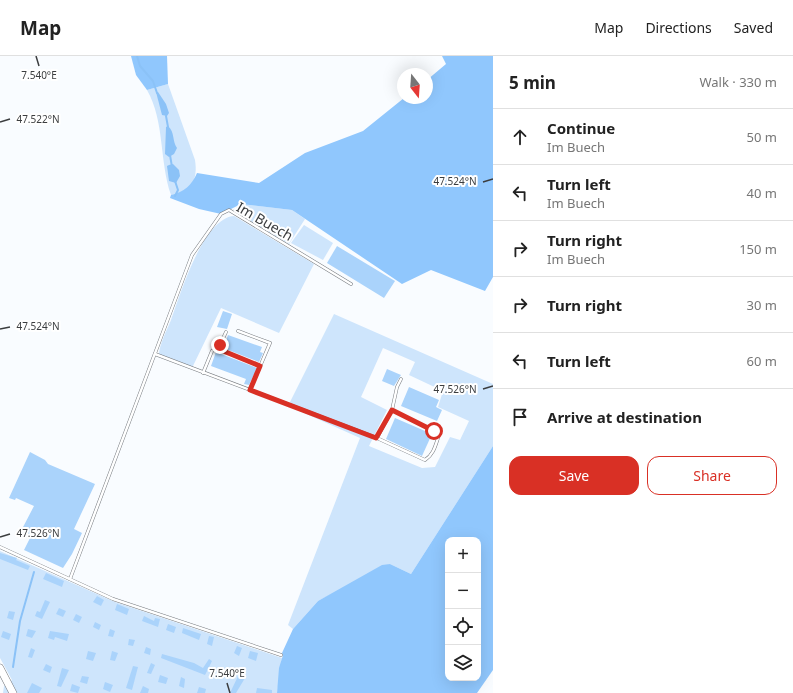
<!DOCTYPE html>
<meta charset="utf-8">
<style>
:root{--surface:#fff;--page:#f2f2f2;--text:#222;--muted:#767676;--line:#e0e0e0;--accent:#d93025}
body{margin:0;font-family:"Noto Sans",sans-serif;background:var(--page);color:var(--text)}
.controls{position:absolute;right:12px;bottom:12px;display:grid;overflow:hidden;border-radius:8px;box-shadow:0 4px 16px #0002}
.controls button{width:36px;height:36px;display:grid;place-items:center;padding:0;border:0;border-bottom:1px solid var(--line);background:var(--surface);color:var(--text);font:20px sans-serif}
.compass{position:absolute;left:397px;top:12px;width:36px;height:36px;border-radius:50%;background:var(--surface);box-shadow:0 4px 16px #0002;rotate:163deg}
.stop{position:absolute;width:12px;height:12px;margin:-9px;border:3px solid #d93025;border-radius:50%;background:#fff}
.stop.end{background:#d93025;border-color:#fff;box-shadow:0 1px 4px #0008}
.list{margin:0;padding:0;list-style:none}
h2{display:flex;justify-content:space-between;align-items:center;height:52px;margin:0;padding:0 16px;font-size:17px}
h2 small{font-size:13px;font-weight:400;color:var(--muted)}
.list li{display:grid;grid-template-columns:26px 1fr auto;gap:12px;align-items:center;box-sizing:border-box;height:56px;padding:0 16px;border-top:1px solid var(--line)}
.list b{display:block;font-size:15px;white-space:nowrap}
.list p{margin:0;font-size:13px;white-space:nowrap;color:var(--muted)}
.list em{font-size:13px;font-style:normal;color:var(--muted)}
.actions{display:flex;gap:8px;padding:12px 16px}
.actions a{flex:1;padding:9px 0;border:1px solid var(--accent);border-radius:12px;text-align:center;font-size:14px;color:var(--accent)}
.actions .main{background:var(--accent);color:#fff}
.icon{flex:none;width:22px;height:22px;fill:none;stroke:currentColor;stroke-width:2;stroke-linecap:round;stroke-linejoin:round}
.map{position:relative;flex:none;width:493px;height:637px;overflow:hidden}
header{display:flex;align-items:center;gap:24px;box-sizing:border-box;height:56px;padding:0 20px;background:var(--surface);border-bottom:1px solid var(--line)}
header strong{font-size:19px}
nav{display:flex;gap:22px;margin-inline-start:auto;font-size:14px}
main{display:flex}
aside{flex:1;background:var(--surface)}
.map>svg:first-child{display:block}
.green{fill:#cee5fc;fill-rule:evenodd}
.forest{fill:#90c7fd;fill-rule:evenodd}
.water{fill:#8bc2f7}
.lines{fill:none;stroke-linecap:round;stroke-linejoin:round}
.stream{stroke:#8bc2f7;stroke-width:2}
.building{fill:#aad3fb}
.lane-casing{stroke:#75797e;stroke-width:3.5}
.secondary-casing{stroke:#75797e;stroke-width:8}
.lane{stroke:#fff;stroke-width:2.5}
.secondary{stroke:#fff;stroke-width:7}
.route{stroke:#d93025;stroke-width:5}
.ticks{fill:none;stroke:#3b3d3f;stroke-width:1.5}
.labels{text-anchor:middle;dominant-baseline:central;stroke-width:4;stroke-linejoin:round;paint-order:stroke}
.street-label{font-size:14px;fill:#3b3d3f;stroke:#fff}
.ticks-label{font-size:10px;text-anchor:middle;fill:#3b3d3f;stroke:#fff;stroke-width:4;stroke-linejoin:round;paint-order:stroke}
</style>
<header>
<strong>Map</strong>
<nav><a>Map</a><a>Directions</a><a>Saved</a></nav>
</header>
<main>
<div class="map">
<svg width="493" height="637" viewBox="0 0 493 637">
<rect width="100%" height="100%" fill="#f9fcff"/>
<g class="green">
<path d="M168 28 195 104C198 124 192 135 171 139 159 104 165 66 147 34Z"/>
<path d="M241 148 292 154 305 163 289 188 233 154Z"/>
<path d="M234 160 314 208 279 277 221 252 192 312 159 299C159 289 167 274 171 264 180 239 203 162 234 160Z"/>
<path d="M304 169 333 187 323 204 291 187Z"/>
<path d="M334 258 493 328V390L411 518 390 508 318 545 293 573 288 569 360 382 293 352 290 346ZM383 292 415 306 409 319 443 335 438 351 469 365 460 384 450 381 435 411 422 412 369 390 387 354 361 341Z"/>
<path d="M0 495 115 546 282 602 277 637H3L4 630 12 624 0 602Z"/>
</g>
<g class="forest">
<path d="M131 0H167L168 28 147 34 136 19Z"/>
<path d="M442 0H493V221L485 235 431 214 402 228 292 154 241 148 221 158 199 153 170 142 171 139C184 136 192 129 197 117L259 127 305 97 363 75 404 42H427V24L446 8Z"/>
<path d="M493 390V614L477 637H277L279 612 283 599 282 597 293 573 318 545 382 509 390 508 411 518ZM448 484H478V622H448Z"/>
</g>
<g class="water">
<path d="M156 36H158L166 48 169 57 167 60 162 59Z"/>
<path d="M168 70C175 76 172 85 177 92L174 98 169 101 165 98 166 71Z"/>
<path d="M173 108 179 114 180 120 176 127 169 125 167 110 169 109Z"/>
</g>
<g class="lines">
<g class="stream">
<path d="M137 0 140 10 153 25 157 37"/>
<path d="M166 60 168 71"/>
<path d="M170 99 172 111"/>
<path d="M175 125 178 134 175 140"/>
<path d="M13 611 20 565 34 516"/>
</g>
</g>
<g class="building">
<path d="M337 190 395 225 384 242 327 207Z"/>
<path d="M223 255 232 258 227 273 217 271Z"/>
<path d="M228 279 262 291 260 296 263 297 259 306 223 292Z"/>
<path d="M216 296 257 312 249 329 244 328 246 323 211 310Z"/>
<path d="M387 313 401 319 394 330 382 325Z"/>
<path d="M409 331 439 344 436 351 442 354 437 365 401 350Z"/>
<path d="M395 362 432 378 422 400 386 383Z"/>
<path d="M30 396 45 404 48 408 95 428 74 473 82 477 72 498 63 512 24 494 31 480 21 475 34 450 16 442 15 444 9 442Z"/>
<path d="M0 497 17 502 16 504 30 510 28 514 0 503Z"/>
<path d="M46 517 64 525 62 531 43 523Z"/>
<path d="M97 540 104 544 101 550 93 546Z"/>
<path d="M45 544 50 546 42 563 35 560 37 555 40 556Z"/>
<path d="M117 548 129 553 127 559 115 554Z"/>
<path d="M59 552 66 555 63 561 56 558Z"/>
<path d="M9 555 15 556 13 564 7 562Z"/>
<path d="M76 558 82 561 79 567 73 564Z"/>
<path d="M144 560 154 565 155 562 160 563 158 571 142 565Z"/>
<path d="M95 566 101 569 99 574 93 571Z"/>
<path d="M168 568 176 571 174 577 166 574Z"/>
<path d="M183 572 201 578 199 584 182 577Z"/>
<path d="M28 573 36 575 32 582 26 580Z"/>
<path d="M110 573 115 575 113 581 108 580Z"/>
<path d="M3 575 11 578 9 584 1 581Z"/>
<path d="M50 575 69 578 67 585 55 581 54 584 48 582Z"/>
<path d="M209 580 214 581 212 590 207 588Z"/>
<path d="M129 583 135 584 133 590 128 589Z"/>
<path d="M237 590 242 592 239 600 234 597Z"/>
<path d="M146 591 151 593 150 599 144 597Z"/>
<path d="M31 592 35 594 32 602 28 601Z"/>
<path d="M88 595 96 597 93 605 86 603Z"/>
<path d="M112 595 118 597 115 605 110 604Z"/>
<path d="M250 595 258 597 256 605 248 602Z"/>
<path d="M162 598 194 607 203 612 209 603 212 605 205 619 161 602Z"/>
<path d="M151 607 155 609 151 618 147 617Z"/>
<path d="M46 608 52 611 50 617 43 614Z"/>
<path d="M133 610 138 611 132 634 126 632Z"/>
<path d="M62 612 69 614 61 631 57 630Z"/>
<path d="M239 618 245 622 236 637H230Z"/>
<path d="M160 619 168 622 166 628 158 626Z"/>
<path d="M82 620 89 621 87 628 80 626Z"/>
<path d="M181 621 185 623 184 632 179 630Z"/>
<path d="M105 626 113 629 110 636 103 633Z"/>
<path d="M32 627 42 632 39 637H27Z"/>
<path d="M72 628 80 631 78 637 70 635Z"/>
<path d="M143 630 149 633 148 637H140Z"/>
<path d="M199 631 206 633 205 637H197Z"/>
<path d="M257 632 272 634V637H256Z"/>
</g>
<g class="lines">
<defs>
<g id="lane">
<path d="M238 275 270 287 250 334"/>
<path d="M216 292 260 310"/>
<path d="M155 298 377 382 379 383 425 404C433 399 435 391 438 382L434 375 392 354 377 382"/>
<path d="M203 317 212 295 220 289 226 276"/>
<path d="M392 354 397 331 401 323"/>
<path d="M0 491 113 543 281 599"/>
<path d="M70 523 192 199 221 158 229 154 351 228"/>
</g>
<path id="secondary" d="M0 612 13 637"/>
</defs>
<use href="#lane" class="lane-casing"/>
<use href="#secondary" class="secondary-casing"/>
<use href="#lane" class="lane"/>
<use href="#secondary" class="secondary"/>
</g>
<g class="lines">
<path class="route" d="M220 289 216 292 260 310 250 334 376 382 392 354 434 375"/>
</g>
<path class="ticks" d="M36 0 39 10M0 66 10 63M483 126 493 123M0 273 10 271M483 333 493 330M0 481 10 478M227 627 230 637"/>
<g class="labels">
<g class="street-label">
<text transform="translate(265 165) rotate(30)">Im Buech</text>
</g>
</g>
<g class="ticks-label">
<text x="39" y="23">7.540°E</text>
<text x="38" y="67">47.522°N</text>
<text x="455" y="129">47.524°N</text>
<text x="38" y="274">47.524°N</text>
<text x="455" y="337">47.526°N</text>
<text x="38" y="481">47.526°N</text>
<text x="227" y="621">7.540°E</text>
</g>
</svg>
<div class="controls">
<button>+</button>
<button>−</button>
<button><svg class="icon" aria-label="locate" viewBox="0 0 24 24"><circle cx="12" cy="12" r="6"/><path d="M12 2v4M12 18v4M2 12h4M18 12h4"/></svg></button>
<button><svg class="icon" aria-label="layers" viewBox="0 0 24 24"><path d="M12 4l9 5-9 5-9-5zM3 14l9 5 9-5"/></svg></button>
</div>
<svg class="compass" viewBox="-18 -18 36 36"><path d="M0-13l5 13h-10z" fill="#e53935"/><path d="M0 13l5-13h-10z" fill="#767676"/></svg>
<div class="stop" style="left:434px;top:375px"></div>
<div class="stop end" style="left:220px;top:289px"></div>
</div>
<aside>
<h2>5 min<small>Walk · 330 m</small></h2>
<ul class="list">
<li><svg class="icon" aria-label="ahead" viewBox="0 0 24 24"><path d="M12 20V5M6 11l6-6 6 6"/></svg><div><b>Continue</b><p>Im Buech</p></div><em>50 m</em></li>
<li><svg class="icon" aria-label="left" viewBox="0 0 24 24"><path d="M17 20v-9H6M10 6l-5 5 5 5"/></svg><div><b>Turn left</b><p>Im Buech</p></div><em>40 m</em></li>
<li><svg class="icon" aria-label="right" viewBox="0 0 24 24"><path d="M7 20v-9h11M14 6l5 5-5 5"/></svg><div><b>Turn right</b><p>Im Buech</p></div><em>150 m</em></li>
<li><svg class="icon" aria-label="right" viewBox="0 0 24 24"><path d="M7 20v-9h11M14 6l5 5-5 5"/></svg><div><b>Turn right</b></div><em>30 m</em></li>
<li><svg class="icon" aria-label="left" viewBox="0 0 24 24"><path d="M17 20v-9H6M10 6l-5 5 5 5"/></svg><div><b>Turn left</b></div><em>60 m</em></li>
<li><svg class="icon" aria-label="arrive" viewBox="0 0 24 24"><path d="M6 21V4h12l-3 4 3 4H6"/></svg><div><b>Arrive at destination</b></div></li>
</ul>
<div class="actions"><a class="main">Save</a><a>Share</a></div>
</aside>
</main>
